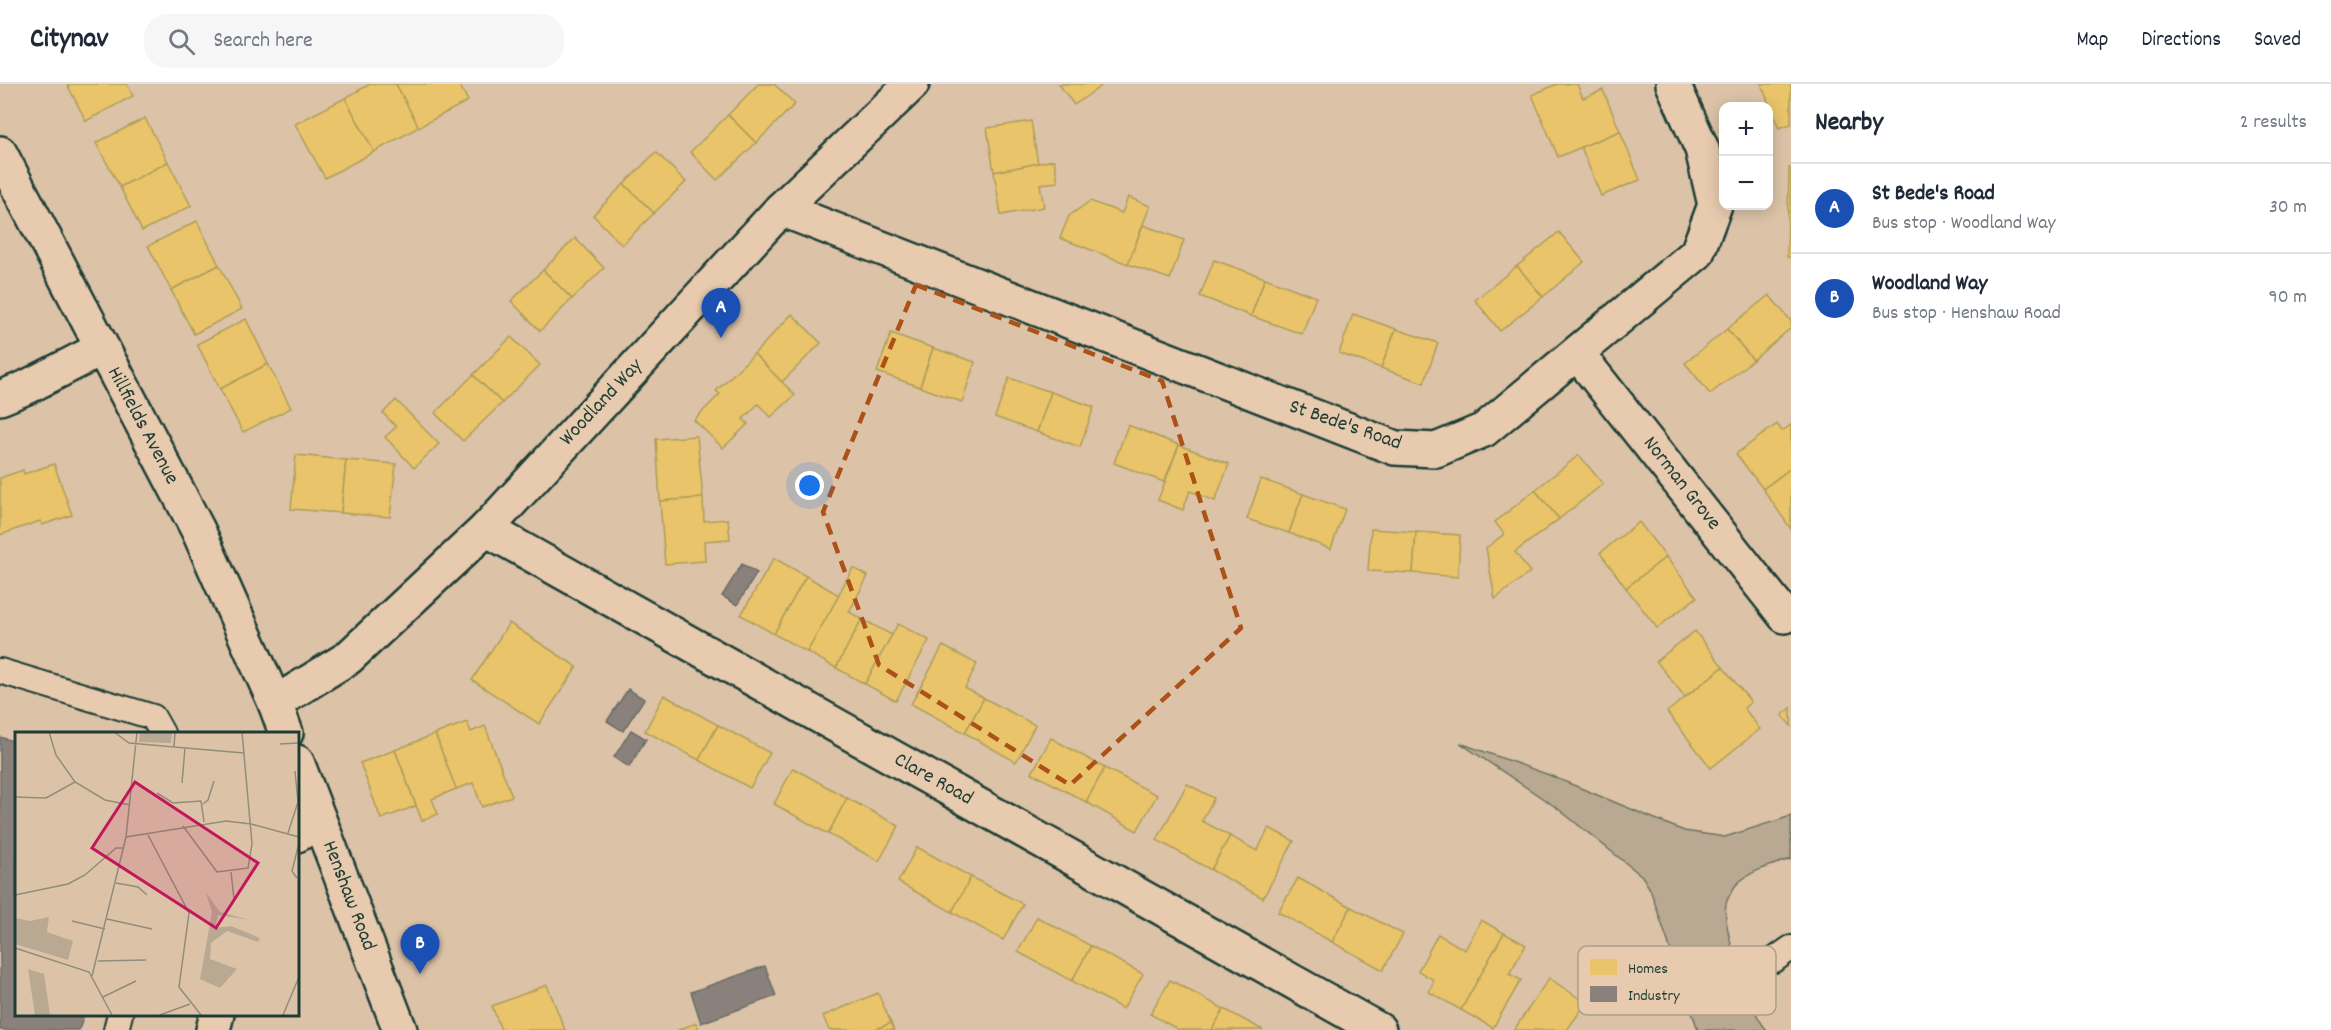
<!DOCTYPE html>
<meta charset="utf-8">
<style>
:root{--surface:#fff;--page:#f6f6f7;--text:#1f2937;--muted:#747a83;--line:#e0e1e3;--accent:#1a73e8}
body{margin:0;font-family:Dekko,sans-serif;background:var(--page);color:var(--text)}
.controls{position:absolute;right:18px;top:18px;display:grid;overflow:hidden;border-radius:12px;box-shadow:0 3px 15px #0003}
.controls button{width:54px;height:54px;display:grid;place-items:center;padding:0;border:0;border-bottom:2px solid var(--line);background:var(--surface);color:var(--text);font:30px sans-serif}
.you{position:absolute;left:810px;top:402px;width:21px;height:21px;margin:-15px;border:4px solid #fff;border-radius:50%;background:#1a73e8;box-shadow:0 0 0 9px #1a73e833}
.badge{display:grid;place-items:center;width:39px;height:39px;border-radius:50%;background:var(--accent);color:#fff;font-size:20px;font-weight:700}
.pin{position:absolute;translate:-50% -50px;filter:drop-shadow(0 2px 3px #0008)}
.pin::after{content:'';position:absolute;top:32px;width:21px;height:18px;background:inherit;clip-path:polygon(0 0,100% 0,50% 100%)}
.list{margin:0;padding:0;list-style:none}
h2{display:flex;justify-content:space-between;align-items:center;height:78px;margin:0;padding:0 24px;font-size:26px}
h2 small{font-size:20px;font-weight:400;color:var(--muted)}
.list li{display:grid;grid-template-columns:39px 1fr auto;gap:18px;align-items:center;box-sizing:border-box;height:90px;padding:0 24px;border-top:2px solid var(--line)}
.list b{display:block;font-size:22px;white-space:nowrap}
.list p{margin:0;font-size:20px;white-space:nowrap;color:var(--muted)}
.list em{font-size:20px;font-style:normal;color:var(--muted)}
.icon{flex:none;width:33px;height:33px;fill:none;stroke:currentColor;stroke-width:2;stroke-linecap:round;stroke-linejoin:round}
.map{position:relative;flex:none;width:1791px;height:946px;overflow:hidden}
header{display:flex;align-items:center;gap:36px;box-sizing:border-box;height:84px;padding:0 30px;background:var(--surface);border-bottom:2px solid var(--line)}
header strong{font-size:28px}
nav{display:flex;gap:33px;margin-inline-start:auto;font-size:21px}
.search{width:420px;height:54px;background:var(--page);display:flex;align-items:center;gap:15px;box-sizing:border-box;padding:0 21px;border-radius:24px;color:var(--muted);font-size:22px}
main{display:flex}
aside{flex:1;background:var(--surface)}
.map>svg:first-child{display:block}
.green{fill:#b9a992;stroke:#6c7363;stroke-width:1.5}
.homes{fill:#e9c46a;stroke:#ac9c5a;stroke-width:1.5}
.industry{fill:#8a817c;stroke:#6a6d66;stroke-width:1.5}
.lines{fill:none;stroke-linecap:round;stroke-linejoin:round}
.service-casing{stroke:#1f3d34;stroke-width:28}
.minor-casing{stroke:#1f3d34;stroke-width:38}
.tertiary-casing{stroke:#1f3d34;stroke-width:38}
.service{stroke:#e8cbaf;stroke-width:24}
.minor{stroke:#e8cbaf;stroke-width:33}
.tertiary{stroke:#e8cbaf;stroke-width:33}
.marked{fill:none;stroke:#ac5118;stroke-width:4.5;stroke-dasharray:12 8;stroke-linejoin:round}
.labels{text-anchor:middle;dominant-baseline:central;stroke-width:6;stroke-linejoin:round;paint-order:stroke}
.street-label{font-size:21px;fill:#1f3d34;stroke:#e8cbaf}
.inset-road{fill:none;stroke:#908d7a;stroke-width:1.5}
.view{fill:#c2185b;fill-opacity:0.15;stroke:#c2185b;stroke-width:3}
.inset-edge{fill:none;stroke:#1f3d34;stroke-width:3}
.key{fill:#e8cbaf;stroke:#aca08a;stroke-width:1.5}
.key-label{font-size:16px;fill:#1f3d34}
</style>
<header>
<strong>Citynav</strong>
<div class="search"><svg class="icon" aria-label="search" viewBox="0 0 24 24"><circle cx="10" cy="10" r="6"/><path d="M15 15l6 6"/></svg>Search here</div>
<nav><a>Map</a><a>Directions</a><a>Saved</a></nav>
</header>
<main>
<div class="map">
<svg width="1791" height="946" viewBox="0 0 1791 946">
<rect width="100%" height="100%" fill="#dcc3a8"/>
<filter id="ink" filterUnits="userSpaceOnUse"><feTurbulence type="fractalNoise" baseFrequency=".0167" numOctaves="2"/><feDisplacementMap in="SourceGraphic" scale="12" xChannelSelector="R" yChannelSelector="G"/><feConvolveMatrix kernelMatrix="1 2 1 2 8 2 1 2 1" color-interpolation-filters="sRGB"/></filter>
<g filter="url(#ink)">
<path class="green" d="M1460 659 1549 691 1684 747 1725 753 1791 732V775C1773 781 1751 786 1737 800 1733 804 1727 815 1726 820 1721 842 1751 931 1767 946H1698L1650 805 1642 792 1557 724Z"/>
<g class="homes">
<path d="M67 0H127L133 12 86 37Z"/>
<path d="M370 0H396L419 43 374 68 345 14Z"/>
<path d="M396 0H459L468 17 419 43Z"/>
<path d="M758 0H774L795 20 756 59 728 31Z"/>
<path d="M1059 0H1104L1074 21Z"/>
<path d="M1557 0H1577L1583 14 1603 6 1620 47 1558 73 1532 11Z"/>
<path d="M1761 0H1791V40L1779 44Z"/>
<path d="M345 14 374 68 325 94 295 40Z"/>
<path d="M728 31 756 59 717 96 690 68Z"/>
<path d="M145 34 168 78 120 103 96 59Z"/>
<path d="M1031 37 1038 80 994 88 987 44Z"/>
<path d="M1620 47 1640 96 1601 112 1581 63Z"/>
<path d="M656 68 686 98 654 129 624 100Z"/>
<path d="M1054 76 1058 98 1040 100 1044 123 1001 131 994 88Z"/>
<path d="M168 78 191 122 142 147 120 103Z"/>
<path d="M1789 84H1791V128H1788Z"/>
<path d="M624 100 654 129 622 161 593 131Z"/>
<path d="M1128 113 1150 122 1128 180 1060 154 1069 132 1090 117 1122 129Z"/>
<path d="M1788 128H1791V173H1787Z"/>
<path d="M197 137 219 181 171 206 148 162Z"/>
<path d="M1143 141 1184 156 1170 195 1128 180Z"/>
<path d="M1559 148 1584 178 1543 213 1517 182Z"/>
<path d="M575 154 604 184 572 215 543 186Z"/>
<path d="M1214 176 1265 194 1251 232 1200 212Z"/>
<path d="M219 181 242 225 194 250 171 206Z"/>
<path d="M1517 182 1543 213 1500 247 1475 216Z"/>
<path d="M543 186 572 215 540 247 511 217Z"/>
<path d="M1265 194 1316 213 1302 250 1251 232Z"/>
<path d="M1769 211 1791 237V244L1753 276 1727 245Z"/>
<path d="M792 230 821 259 782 298 754 270Z"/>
<path d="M1353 230 1396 245 1381 284 1339 269Z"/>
<path d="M246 235 268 280 220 305 197 260Z"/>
<path d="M1396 245 1438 259 1424 299 1381 284Z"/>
<path d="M1727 245 1753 276 1710 310 1685 279Z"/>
<path d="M891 249 933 264 920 303 877 288Z"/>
<path d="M511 253 540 281 502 319 473 291Z"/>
<path d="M933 264 975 278 962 318 920 303Z"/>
<path d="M754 270 795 311 771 333 758 320 743 335 748 340 723 364 694 336 720 310 716 307Z"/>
<path d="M268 280 291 324 243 348 220 305Z"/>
<path d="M473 291 502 319 463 357 435 329Z"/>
<path d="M1009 294 1051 308 1037 348 995 333Z"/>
<path d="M1051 308 1094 323 1080 363 1037 348Z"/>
<path d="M396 316 439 360 414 384 385 353 396 343 383 329Z"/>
<path d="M1777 340 1782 347 1791 341V384L1763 405 1736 370Z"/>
<path d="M1128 341 1179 361 1164 398 1114 379Z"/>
<path d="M697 352 703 414 660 417 656 355Z"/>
<path d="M1179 361 1229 380 1215 417 1190 407 1183 426 1158 416Z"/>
<path d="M296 371 346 376 341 429 291 425Z"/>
<path d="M1579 371 1603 400 1559 435 1535 406Z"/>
<path d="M346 376 396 380 390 433 341 429Z"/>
<path d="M54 380 72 431 42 441 40 437 0 451V394L23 386 24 390Z"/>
<path d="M1791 384V445L1763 405Z"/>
<path d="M1261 395 1303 410 1289 449 1247 435Z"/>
<path d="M1535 406 1559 435 1515 468 1530 488 1495 515 1486 464 1504 450 1495 438Z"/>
<path d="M1303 410 1345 425 1331 465 1289 449Z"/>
<path d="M703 414 704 437 728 435 730 455 704 457 705 477 665 480 660 417Z"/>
<path d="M1639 438 1666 473 1626 504 1600 469Z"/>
<path d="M1371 445 1416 448 1413 489 1368 487Z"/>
<path d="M1416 448 1460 451 1458 493 1413 489Z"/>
<path d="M1666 473 1697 513 1657 544 1626 504Z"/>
<path d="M774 474 806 492 774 550 741 531Z"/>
<path d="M853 484 868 492 849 528 862 535 836 584 807 568Z"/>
<path d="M806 492 839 511 807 568 774 550Z"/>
<path d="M862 535 892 551 865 600 836 584Z"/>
<path d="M509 539 577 583 539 640 472 596Z"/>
<path d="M898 540 929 556 896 617 865 600Z"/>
<path d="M1695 547 1723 583 1685 613 1656 577Z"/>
<path d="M943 562 977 580 965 604 984 614 965 649 911 620Z"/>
<path d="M1723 583 1751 618 1744 624 1760 645 1711 684 1667 628Z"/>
<path d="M664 611 718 641 699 676 645 647Z"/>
<path d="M984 614 1035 641 1016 678 965 649Z"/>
<path d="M1791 624V642L1782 631Z"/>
<path d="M467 638 471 648 485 642 512 712 482 723 473 699 456 705 435 650Z"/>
<path d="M718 641 770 669 750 704 699 676Z"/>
<path d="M435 650 456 705 432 715 438 730 422 737 395 666Z"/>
<path d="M1051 654 1105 684 1086 718 1032 689Z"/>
<path d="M395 666 416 722 381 735 360 679Z"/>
<path d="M793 684 847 714 828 750 774 720Z"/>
<path d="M1105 684 1157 711 1137 747 1086 718Z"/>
<path d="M1187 700 1214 714 1202 737 1230 752 1211 786 1157 756Z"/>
<path d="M847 714 899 742 879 777 828 750Z"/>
<path d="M1269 744 1294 757 1263 814 1211 786 1230 752 1257 767Z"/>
<path d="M917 763 971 793 952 828 898 798Z"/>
<path d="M971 793 1023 820 1003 856 952 828Z"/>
<path d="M1298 794 1351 823 1332 858 1278 828Z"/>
<path d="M1351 823 1403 850 1383 886 1332 858Z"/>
<path d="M1037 833 1091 862 1072 897 1018 868Z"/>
<path d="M1481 836 1504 849 1461 926 1429 908 1434 896 1418 887 1438 850 1465 866Z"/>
<path d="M1504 849 1526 861 1509 890 1521 896 1493 944 1461 926Z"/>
<path d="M1091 862 1143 890 1123 925 1072 897Z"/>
<path d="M1549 894 1586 919 1567 946H1514Z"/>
<path d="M1170 896 1224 925 1212 946H1179L1150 930Z"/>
<path d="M547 901 565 946H501L492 922Z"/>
<path d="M878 909 891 939 874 946H829L823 932Z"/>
<path d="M1224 925 1263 946H1212Z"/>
<path d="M696 939 699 946H678Z"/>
<path d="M891 939 894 946H874Z"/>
</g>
<g class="industry">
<path d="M742 480 757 489 737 521 722 512Z"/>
<path d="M628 605 644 615 623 647 607 637Z"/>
<path d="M631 646 646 655 629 683 614 673Z"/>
<path d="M0 653 16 658V930H84L79 946H0Z"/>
<path d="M765 882 776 912 701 939 691 908Z"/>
</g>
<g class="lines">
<defs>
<g id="service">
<path d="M0 587 153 633 162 649"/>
<path d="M1774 876 1791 864"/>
<path d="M116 946 120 930"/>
</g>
<g id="minor">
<path d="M781 125 1395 364 1436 366 1484 346 1697 169 1715 121 1702 65 1673 0"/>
<path d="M1577 269 1785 532"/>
<path d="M0 314 27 303 101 265"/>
<path d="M486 445 1379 946"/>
<path d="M275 619 348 574 486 445 781 125 912 0"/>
<path d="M297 751 319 738"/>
<path d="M213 946 217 930"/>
</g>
<g id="tertiary">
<path d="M0 69 198 446 275 619 286 649"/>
<path d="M297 678 400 946"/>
</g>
</defs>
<use href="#service" class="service-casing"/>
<use href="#minor" class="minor-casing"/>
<use href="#tertiary" class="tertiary-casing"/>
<use href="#service" class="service"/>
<use href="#minor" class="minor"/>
<use href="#tertiary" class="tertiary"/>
</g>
</g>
<path class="marked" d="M916 201 1162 297 1241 544 1070 701 879 581 823 428Z"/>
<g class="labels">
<g class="street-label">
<text transform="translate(602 319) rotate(-47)">Woodland Way</text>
<text transform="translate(142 342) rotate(62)">Hillfields Avenue</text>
<text transform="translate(1345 342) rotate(19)">St Bede's Road</text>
<text transform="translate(1681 400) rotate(52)">Norman Grove</text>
<text transform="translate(933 696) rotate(29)">Clare Road</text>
<text transform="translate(348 812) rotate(69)">Henshaw Road</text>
</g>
</g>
<g transform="translate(15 648)">
<rect width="284" height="284" fill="#dcc3a8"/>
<path d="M125 0H157L156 11 124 10ZM191 161 205 180 235 188 203 183 200 196 216 194 245 206 243 210 212 199 196 211 195 227 222 237 205 256 185 247 197 180ZM34 185 32 200 58 209 53 228 0 212V186L15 189ZM13 237 29 242 35 283H20Z" fill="#b9a992"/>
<path class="inset-road" d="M34 0 41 23 60 50 90 68 115 73M99 0 114 11 159 15 160 0M265 12 283 11M159 15 229 21M167 51 170 16M142 61 158 71 186 69 189 90M0 65 31 66 60 50M188 72 193 68 199 49M168 94 202 140 233 136 237 112 227 0M273 101 283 70 280 39M133 103 174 181 164 255 186 283M111 105 211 89 236 92 284 105M216 140 219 167M282 146 277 139 284 111M101 151 123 155 132 163M0 163 53 152 70 143 101 116H108M92 187 137 197M57 189 90 197M0 216 74 240 97 283M83 229 131 228M77 244 111 105 122 0M88 265 121 249M145 283 175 272M268 283 284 245"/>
<path class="view" d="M120 50 243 131 201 196 77 116Z"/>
<rect width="284" height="284" class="inset-edge"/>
</g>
<rect x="1578" y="862" width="198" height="69" rx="9" class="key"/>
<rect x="1590" y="875" width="27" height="16" fill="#e9c46a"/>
<rect x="1590" y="902" width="27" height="16" fill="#8a817c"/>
<g class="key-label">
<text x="1628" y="889">Homes</text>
<text x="1628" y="916">Industry</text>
</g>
</svg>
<div class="controls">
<button>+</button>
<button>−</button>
</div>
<div class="you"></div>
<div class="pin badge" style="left:721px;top:254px;background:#1a4fb4">A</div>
<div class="pin badge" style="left:420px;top:890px;background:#1a4fb4">B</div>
</div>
<aside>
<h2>Nearby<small>2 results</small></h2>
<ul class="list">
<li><span class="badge" style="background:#1a4fb4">A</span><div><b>St Bede's Road</b><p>Bus stop · Woodland Way</p></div><em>30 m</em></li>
<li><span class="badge" style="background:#1a4fb4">B</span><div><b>Woodland Way</b><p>Bus stop · Henshaw Road</p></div><em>90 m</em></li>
</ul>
</aside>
</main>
